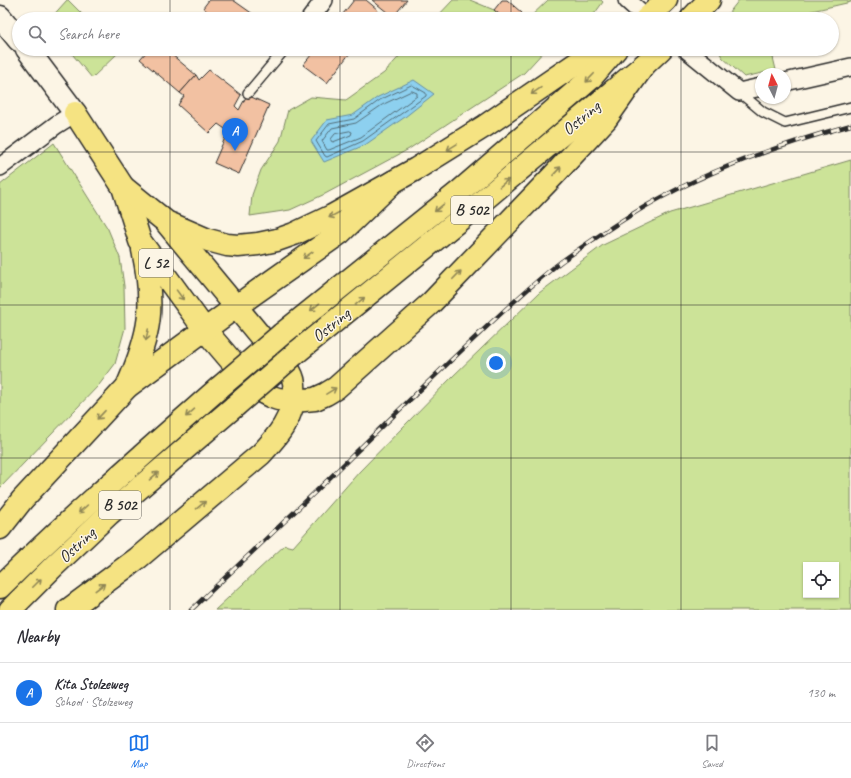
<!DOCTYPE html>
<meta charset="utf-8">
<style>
:root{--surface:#fff;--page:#f7f7f7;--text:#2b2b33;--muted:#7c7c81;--line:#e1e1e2;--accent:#1a73e8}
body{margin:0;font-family:Caveat,sans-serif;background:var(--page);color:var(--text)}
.controls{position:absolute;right:12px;bottom:12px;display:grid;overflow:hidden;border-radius:0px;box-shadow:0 1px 3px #0004}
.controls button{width:36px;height:36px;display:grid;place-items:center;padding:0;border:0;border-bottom:1px solid var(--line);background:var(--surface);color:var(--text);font:20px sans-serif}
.compass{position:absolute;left:755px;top:68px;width:36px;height:36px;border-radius:50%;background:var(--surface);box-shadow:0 1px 3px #0004;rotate:354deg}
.you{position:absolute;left:496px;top:363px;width:14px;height:14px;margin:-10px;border:3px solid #fff;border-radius:50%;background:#1a73e8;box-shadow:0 0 0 6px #1a73e833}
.badge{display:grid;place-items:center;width:26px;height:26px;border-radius:50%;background:var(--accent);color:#fff;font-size:13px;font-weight:700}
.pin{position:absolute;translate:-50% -33px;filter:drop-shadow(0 1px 2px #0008)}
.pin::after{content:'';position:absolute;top:21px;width:14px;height:12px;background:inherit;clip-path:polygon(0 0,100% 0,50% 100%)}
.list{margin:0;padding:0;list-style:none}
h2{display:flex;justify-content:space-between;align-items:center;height:52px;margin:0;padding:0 16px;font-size:17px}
h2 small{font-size:13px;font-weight:400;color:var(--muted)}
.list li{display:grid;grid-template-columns:26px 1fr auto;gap:12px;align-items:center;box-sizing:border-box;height:60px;padding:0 16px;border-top:1px solid var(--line)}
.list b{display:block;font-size:15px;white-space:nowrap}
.list p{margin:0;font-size:13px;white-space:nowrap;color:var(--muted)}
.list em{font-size:13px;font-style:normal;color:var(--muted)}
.icon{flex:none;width:22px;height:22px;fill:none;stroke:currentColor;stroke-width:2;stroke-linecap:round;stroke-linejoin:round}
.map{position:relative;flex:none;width:851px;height:610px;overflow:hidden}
.search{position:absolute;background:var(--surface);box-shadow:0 1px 3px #0004;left:12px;right:12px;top:12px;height:44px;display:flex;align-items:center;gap:10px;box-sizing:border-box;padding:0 14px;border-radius:22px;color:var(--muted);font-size:15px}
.sheet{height:112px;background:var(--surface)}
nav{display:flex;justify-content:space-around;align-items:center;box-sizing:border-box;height:56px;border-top:1px solid var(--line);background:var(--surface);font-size:11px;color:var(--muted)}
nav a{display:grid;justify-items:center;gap:2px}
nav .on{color:var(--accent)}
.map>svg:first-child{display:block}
.green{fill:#cce398;stroke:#7c8762;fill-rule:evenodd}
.water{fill:#8dd0ef;stroke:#668ea1}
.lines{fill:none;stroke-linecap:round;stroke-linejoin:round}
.shore{stroke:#526d79;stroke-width:1}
.building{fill:#f2c1a2;stroke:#2b2b2b}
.lane-casing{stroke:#2b2b2b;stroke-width:12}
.street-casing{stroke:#2b2b2b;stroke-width:20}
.secondary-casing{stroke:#2b2b2b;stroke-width:25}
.highway-casing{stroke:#2b2b2b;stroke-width:25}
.lane{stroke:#fcf5e5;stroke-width:9}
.street{stroke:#fcf5e5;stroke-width:17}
.secondary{stroke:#fcf5e5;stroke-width:22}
.highway{stroke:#f5e382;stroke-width:22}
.rail-casing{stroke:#2b2b2b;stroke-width:4.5}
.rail{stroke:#fcf5e5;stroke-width:3;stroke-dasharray:9;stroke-linecap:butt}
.highway-bridge-casing{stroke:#2b2b2b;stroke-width:25;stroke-linecap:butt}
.highway-bridge{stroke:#f5e382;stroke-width:22}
.oneway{stroke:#908756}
.grid{fill:none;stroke:#2b2b2b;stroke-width:1;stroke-opacity:0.55}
.labels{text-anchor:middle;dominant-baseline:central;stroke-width:3;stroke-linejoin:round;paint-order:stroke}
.shield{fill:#fcf5e5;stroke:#6a6863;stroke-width:1}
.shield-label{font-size:16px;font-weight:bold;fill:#2b2b2b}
.street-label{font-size:17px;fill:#2b2b2b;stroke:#fcf5e5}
</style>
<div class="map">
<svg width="851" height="610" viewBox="0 0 851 610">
<rect width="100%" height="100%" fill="#fcf5e5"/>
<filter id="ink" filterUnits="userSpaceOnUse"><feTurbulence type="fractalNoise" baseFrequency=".025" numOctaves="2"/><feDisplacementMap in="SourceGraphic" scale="8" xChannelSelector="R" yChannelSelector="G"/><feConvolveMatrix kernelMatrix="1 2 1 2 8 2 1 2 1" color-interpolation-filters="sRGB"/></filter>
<g filter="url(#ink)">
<g class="green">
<path d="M67 0H68L87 19H50Z"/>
<path d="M453 0H470L494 10 505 19H435Z"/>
<path d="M548 0H601L603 2 595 13 586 19H528Z"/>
<path d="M739 0H851V2L777 19H724Z"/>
<path d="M68 49H116L119 52 92 78Z"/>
<path d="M406 49H546L524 73 409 149 325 194 290 210 250 216 252 195 261 170 280 141 288 110 311 97 346 100 384 73Z"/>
<path d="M718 49H771L776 70 744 77 722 57Z"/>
<path d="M54 143 108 229 120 258 124 286 125 328 115 364 99 385 0 488V185Z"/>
<path d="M851 160V610H215L285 545 293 547 360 471 453 376 539 293 603 245 670 213ZM806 565H836V595H806Z"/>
</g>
<path class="water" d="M414 80 434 94 405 117 365 145 324 162 311 141 327 120 353 115 378 97Z"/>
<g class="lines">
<g class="shore">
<path d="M412 85 426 93V96L363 141 327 157 325 156 316 141 329 124 354 119 380 100Z"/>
<path d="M412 91 417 93V96L361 137 329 150H327L322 141 332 128 356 123 382 105Z"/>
<path d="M350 131 352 132 351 135 333 142 331 141V139L335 134Z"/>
</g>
</g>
<g class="building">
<path d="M209 0H233L260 19H217L203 8Z"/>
<path d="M354 0H366L378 10 371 19H339Z"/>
<path d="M372 0H407L393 17Z"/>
<path d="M502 0H507L522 13 517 19H505L494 10Z"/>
<path d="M149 49H165L196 75 180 93 140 59Z"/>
<path d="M316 49H353L327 83 303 65Z"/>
<path d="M209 70 241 95 235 106 239 110 247 95 269 105 239 174 214 163 228 131 218 124 209 133 178 105 184 96 180 93 196 75 199 80Z"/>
</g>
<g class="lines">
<defs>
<g id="lane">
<path d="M739 92 763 112 785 123 851 107"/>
<path d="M248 93 285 49"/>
</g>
<g id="street">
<path d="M627 0 647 18"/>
<path d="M310 19 324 0"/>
<path d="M686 49 739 92 761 87"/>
<path d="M785 82 851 67"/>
<path d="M0 167 56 125 75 113"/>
</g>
<g id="secondary">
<path d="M0 17 19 40"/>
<path d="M27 49 75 113"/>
</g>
<g id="highway">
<path d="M646 19 666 0"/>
<path d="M691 19 709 0"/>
<path d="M75 113 123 187 140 241 205 330 251 384 262 392 272 397 278 399 294 401 315 399 326 394 336 388 431 303 553 176 606 119 644 65"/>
<path d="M171 224 208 240 227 245 238 246 258 244 277 240 294 234 332 216 416 169 485 126 577 63 605 49"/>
<path d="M282 334 460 191 590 79 616 49"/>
<path d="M297 352 474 208 644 65 661 49"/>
<path d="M127 387C151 333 155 307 143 250"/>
<path d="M0 528 22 500 127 387 252 295 340 233 393 182"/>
<path d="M0 587C71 517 145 453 220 387"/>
<path d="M10 610 54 566 109 514 235 406"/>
<path d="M68 610 138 558 261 454C278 436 293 418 294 393 295 384 294 379 290 372L165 221 123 187"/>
</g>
</defs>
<use href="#lane" class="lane-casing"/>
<use href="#street" class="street-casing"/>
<use href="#secondary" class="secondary-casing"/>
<use href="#highway" class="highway-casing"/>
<use href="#lane" class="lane"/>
<use href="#street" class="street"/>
<use href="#secondary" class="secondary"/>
<use href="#highway" class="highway"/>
<defs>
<path id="rail" d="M191 610C244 559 299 509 351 457 394 415 436 374 480 333 507 308 533 283 562 261 585 245 608 229 631 215 699 173 775 146 851 125"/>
</defs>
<use href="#rail" class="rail-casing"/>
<use href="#rail" class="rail"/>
<defs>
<g id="highway-bridge">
<path d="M220 387 282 334"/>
<path d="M235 406 297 352"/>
</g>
</defs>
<use href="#highway-bridge" class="highway-bridge-casing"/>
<use href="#highway-bridge" class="highway-bridge"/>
</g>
<defs><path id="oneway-shaft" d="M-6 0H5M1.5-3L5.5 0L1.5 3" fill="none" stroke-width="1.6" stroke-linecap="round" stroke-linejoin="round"/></defs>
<g class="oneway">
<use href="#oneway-shaft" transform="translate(590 78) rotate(134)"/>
<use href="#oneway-shaft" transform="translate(536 91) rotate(145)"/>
<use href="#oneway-shaft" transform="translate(452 147) rotate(148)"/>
<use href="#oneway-shaft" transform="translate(557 171) rotate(-47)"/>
<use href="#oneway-shaft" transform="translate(504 183) rotate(-40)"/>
<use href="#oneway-shaft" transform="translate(439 208) rotate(141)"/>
<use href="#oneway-shaft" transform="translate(334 215) rotate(152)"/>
<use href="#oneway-shaft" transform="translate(308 255) rotate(145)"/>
<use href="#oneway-shaft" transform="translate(457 275) rotate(-46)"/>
<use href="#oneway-shaft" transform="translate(180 295) rotate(54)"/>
<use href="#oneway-shaft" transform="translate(360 301) rotate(-39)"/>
<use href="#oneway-shaft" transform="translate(315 307) rotate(141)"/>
<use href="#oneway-shaft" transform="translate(147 335) rotate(102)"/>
<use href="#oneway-shaft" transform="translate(331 391) rotate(-31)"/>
<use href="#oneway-shaft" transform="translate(190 413) rotate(139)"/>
<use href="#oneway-shaft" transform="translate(101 415) rotate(133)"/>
<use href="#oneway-shaft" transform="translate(154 476) rotate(-41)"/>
<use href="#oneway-shaft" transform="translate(201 505) rotate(-40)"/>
<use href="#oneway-shaft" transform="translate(83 509) rotate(138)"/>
<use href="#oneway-shaft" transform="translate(37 583) rotate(-45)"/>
<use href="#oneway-shaft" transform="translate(100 587) rotate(-37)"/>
</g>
</g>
<path class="grid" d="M170 0V19M340 0V19M511 0V19M681 0V19M170 49V610M340 49V610M511 49V610M681 49V610M0 152H851M0 305H851M0 458H851"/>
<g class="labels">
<g class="shield">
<rect x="451" y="196" width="42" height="28" rx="3"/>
<rect x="139" y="249" width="34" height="28" rx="3"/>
<rect x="99" y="491" width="42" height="28" rx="3"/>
</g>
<g class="shield-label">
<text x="472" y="210">B 502</text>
<text x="156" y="263">L 52</text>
<text x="120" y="505">B 502</text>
</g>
<g class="street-label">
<text transform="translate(581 118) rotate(-40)">Ostring</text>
<text transform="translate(331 325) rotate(-39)">Ostring</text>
<text transform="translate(77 545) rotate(-43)">Ostring</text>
</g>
</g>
</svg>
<div class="controls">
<button><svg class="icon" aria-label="locate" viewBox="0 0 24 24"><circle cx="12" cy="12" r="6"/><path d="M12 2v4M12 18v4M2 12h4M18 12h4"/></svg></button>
</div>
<svg class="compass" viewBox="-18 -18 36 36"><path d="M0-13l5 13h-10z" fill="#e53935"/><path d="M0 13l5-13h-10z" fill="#7c7c81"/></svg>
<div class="you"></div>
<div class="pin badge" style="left:235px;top:151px">A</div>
<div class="search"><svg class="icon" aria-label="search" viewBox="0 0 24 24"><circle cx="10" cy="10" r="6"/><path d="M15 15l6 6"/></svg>Search here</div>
</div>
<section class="sheet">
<h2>Nearby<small></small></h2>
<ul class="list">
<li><span class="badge">A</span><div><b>Kita Stolzeweg</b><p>School · Stolzeweg</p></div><em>130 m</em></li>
</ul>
</section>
<nav>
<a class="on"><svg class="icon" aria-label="map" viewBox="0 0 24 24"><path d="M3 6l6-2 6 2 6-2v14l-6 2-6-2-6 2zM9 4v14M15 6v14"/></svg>Map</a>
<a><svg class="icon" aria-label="directions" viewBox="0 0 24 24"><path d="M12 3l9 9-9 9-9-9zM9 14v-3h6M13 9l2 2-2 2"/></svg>Directions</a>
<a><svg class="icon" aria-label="saved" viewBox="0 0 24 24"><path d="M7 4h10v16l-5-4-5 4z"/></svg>Saved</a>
</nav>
